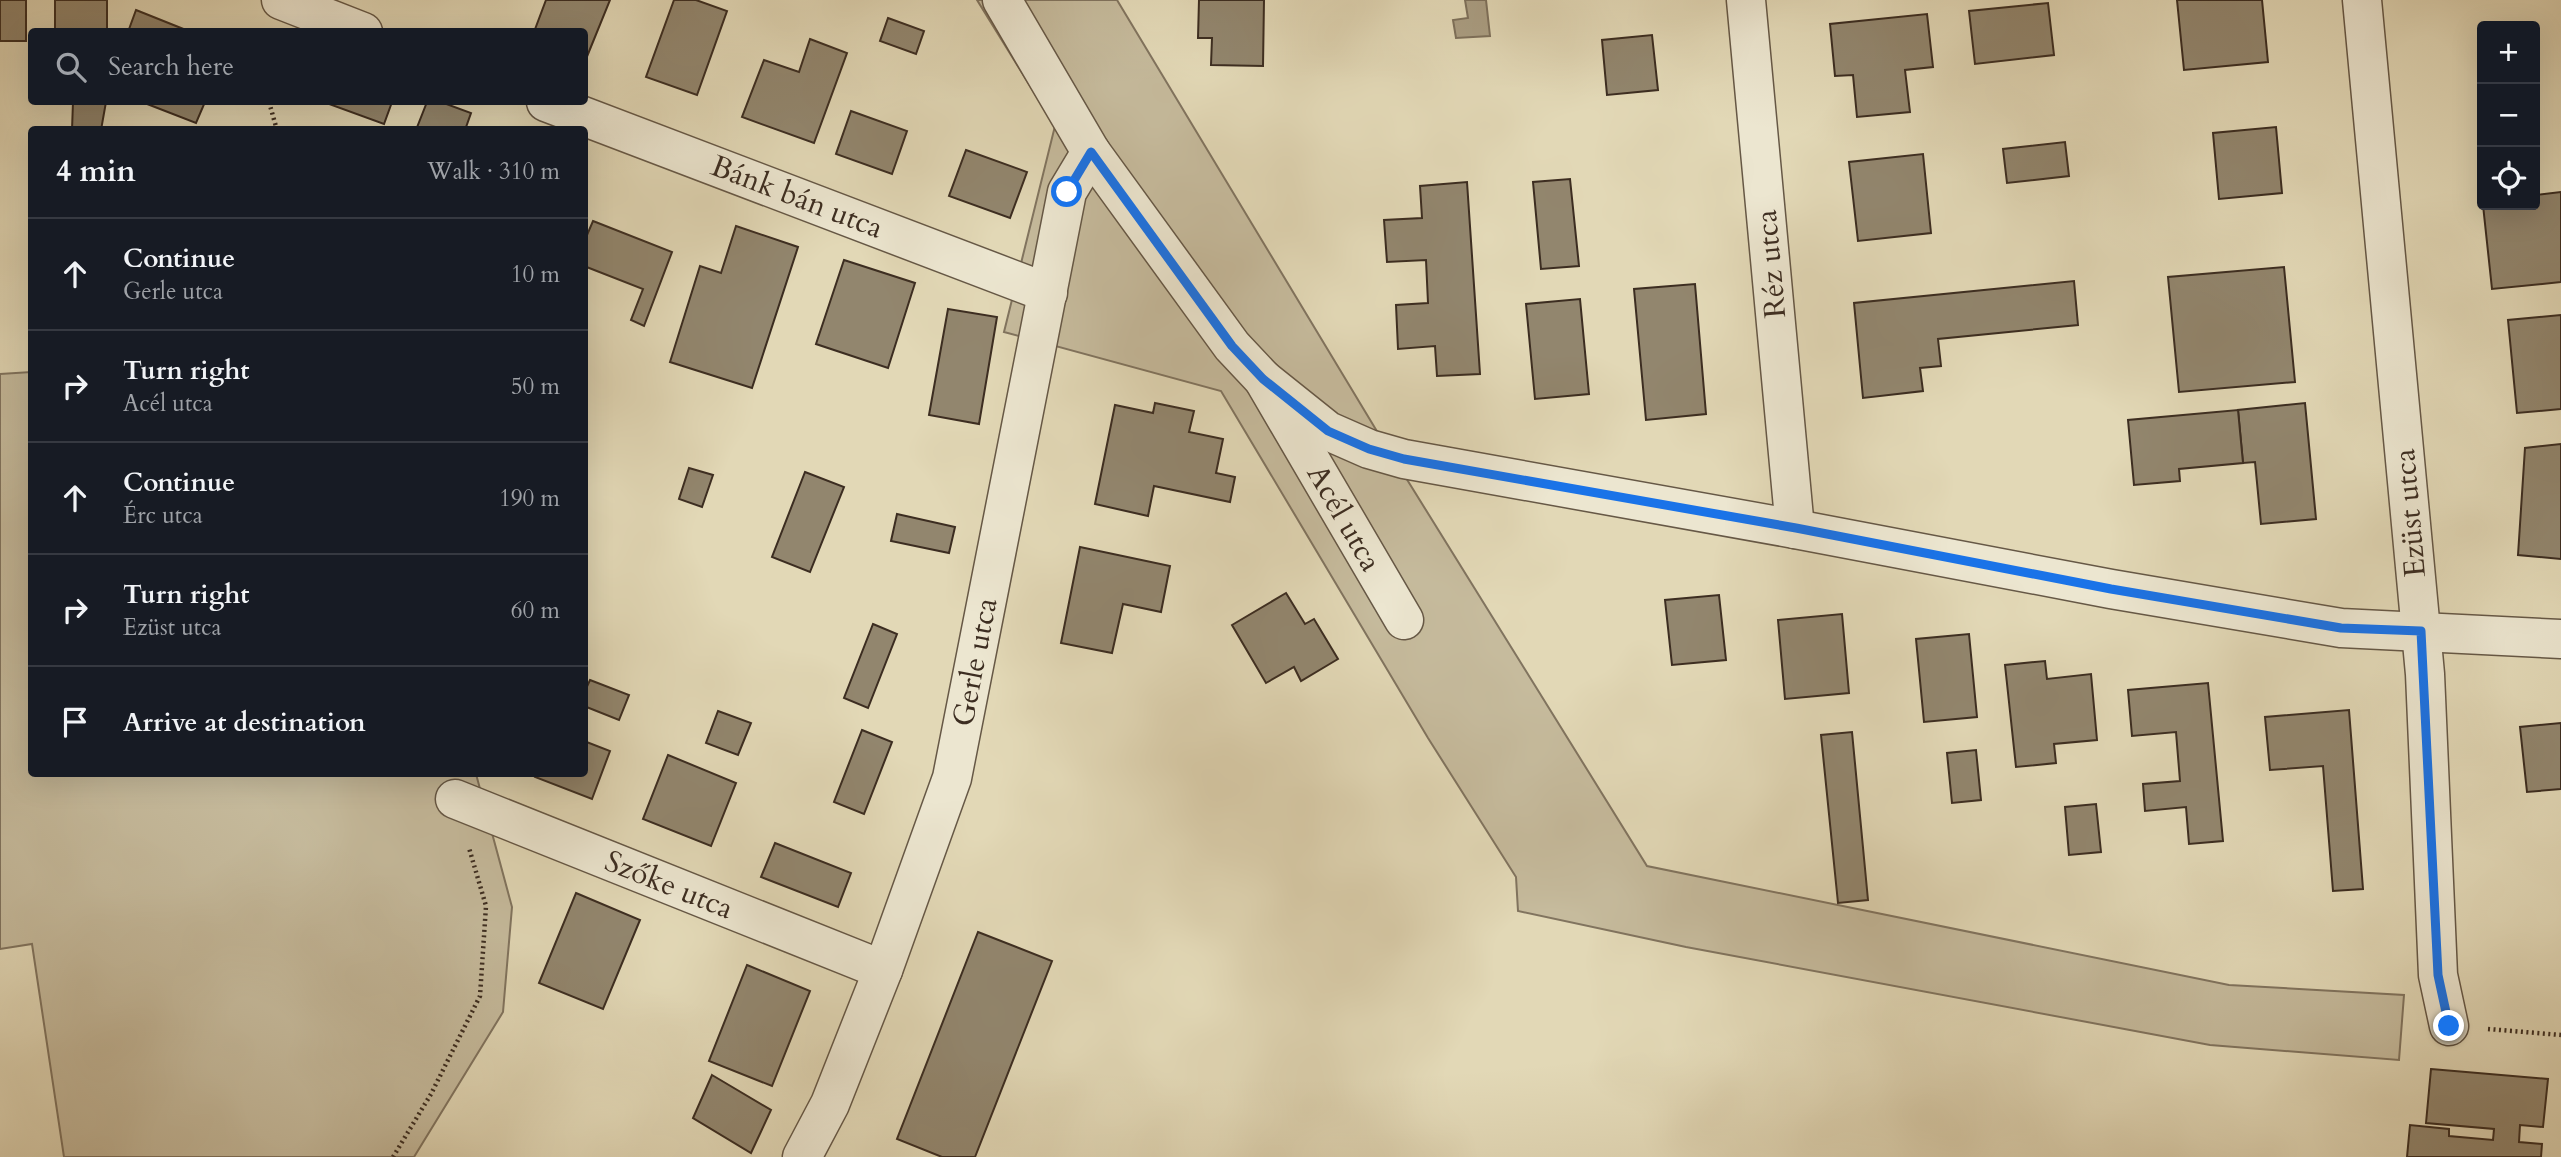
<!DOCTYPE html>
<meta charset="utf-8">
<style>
:root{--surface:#171b24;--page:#242831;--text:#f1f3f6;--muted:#9ea1a6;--line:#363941}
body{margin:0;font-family:Cardo,serif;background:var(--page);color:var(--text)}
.controls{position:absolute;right:21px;top:21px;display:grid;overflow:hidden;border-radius:7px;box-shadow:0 7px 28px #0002}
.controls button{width:63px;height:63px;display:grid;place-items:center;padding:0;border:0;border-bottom:2px solid var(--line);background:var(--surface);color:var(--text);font:35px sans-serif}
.stop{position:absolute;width:21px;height:21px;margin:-16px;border:5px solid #1a73e8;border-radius:50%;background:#fff}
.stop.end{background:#1a73e8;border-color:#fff;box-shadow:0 2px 7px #0008}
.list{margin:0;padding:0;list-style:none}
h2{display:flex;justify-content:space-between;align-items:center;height:91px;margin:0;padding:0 28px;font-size:30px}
h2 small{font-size:23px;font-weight:400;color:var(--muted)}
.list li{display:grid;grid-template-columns:46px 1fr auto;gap:21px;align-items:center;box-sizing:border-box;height:112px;padding:0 28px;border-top:2px solid var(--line)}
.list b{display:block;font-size:26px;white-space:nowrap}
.list p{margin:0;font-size:23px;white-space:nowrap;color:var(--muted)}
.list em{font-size:23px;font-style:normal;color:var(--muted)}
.icon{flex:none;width:38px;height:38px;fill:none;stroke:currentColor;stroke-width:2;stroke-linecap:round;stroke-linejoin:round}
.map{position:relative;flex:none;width:2561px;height:1157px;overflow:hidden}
.search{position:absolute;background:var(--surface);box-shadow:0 7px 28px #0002;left:28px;top:28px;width:560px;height:77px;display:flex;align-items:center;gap:18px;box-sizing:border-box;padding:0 24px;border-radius:7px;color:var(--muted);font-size:26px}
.panel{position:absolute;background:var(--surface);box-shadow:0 7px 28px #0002;left:28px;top:126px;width:560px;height:651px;border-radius:7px}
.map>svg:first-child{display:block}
.green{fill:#c6bb9d;stroke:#81745f;stroke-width:2}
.water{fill:#aa9e83;stroke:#7e715c;stroke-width:2}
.building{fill:#92866e;stroke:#3c2d21;stroke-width:2}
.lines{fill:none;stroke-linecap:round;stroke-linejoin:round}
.street-casing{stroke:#665846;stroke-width:41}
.path{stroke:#3c2d21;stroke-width:4.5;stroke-dasharray:2 3.5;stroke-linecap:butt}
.street{stroke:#ece6d0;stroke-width:38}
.route{stroke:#1a73e8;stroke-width:9}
.labels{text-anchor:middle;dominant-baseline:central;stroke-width:6;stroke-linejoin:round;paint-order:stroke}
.street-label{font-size:30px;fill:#3c2d21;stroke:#ece6d0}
</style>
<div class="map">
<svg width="2561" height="1157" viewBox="0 0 2561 1157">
<rect width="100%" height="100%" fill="#e2d8b6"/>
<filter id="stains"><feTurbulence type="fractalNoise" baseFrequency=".00286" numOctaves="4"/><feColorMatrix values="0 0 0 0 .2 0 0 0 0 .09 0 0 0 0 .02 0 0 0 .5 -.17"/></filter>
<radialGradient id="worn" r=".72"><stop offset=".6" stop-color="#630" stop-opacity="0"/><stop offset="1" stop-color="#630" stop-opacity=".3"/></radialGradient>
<g class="green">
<path d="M977 0H1117L1375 428 1647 866 2229 985 2404 995 2399 1060 2210 1045 1686 947 1518 911 1516 877 1428 738 1221 391 1004 332 1055 126Z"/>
<path d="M31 372 32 774H476L512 907 503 1012 414 1157H64L32 944 0 949V374Z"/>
</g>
<path class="water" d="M1465 0H1486L1490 36 1456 38 1453 20 1468 18Z"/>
<g class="building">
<rect x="0" y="0" width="26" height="41"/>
<rect x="55" y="0" width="52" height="32"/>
<path d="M546 0H610L586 59 584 32H534Z"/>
<path d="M674 0H696L727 11 697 95 646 77Z"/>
<path d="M1199 0H1264L1263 66 1211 65 1212 38H1198Z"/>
<path d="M2177 0H2262L2268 62 2184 70Z"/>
<path d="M2048 3 2054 55 1975 64 1969 11Z"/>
<path d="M136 10 191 32H128Z"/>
<path d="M1927 14 1933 67 1905 70 1910 112 1857 117 1853 75 1835 76 1830 24Z"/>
<path d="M888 18 924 31 916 54 880 41Z"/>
<path d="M1652 35 1658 90 1607 95 1602 40Z"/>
<path d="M810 39 847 53 814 143 742 117 764 60 799 72Z"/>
<path d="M73 102H106L101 130H72Z"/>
<path d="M142 102H205L196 123Z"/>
<path d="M330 102H392L384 124 329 104Z"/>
<path d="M427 102H441L471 113 465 130H416Z"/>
<path d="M851 111 907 131 892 174 836 154Z"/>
<path d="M2276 127 2282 193 2219 199 2213 133Z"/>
<path d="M2065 142 2069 176 2007 183 2003 149Z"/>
<path d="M966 150 1027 172 1010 218 949 196Z"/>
<path d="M1923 154 1931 233 1858 241 1849 162Z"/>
<path d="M1570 179 1579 266 1541 269 1533 182Z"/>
<path d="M1467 182 1480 374 1437 376 1435 346 1398 349 1396 305 1428 303 1426 260 1387 262 1384 220 1422 218 1420 186Z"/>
<path d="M2561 192V282L2492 289 2483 205H2535V195Z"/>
<path d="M593 221 672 252 644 326 631 320 643 289 584 266V242Z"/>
<path d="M736 226 798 247 752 388 670 362 700 266 721 273Z"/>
<path d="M844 260 915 283 888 368 816 344Z"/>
<path d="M2284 267 2295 382 2179 392 2168 277Z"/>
<path d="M2074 281 2078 325 1938 339 1941 366 1920 368 1923 391 1863 398 1854 303Z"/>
<path d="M1695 284 1706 414 1646 420 1634 289Z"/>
<path d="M1580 299 1589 394 1535 399 1526 304Z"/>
<path d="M948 309 997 317 979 424 929 415Z"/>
<path d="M2561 315V409L2517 413 2508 320Z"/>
<path d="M1155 403 1194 411 1189 432 1223 439 1216 473 1235 477 1230 502 1154 486 1148 516 1095 504 1115 405 1153 413Z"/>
<path d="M2305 403 2316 519 2261 524 2255 462 2243 463 2238 410Z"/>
<path d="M2238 410 2243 463 2179 469 2180 481 2134 485 2128 420Z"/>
<path d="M2561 444V559L2518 555 2525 448Z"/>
<path d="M689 468 713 475 702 507 679 499Z"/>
<path d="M805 472 844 487 810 572 772 557Z"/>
<path d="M897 514 955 527 949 553 891 541Z"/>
<path d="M1080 547 1170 566 1161 612 1123 604 1112 653 1061 643Z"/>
<path d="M1286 593 1305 624 1314 619 1338 659 1301 681 1294 667 1266 683 1232 625Z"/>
<path d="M1719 595 1726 660 1672 665 1665 600Z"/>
<path d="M1842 614 1849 693 1785 699 1778 620Z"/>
<path d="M873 624 897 634 868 708 844 698Z"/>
<path d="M1969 634 1977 717 1924 722 1916 639Z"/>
<path d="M2045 661 2047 679 2091 674 2097 740 2054 744 2056 763 2016 767 2005 665Z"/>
<path d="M590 680 629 695 619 720 584 706V693Z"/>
<path d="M2208 683 2223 841 2189 844 2186 807 2145 811 2143 784 2180 781 2176 732 2132 736 2128 690Z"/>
<path d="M2349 710 2363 889 2333 891 2323 766 2270 770 2265 717Z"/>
<path d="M718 711 751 723 738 755 706 743Z"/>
<path d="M2561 723V789L2527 792 2520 727Z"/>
<path d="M862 730 892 742 864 814 834 802Z"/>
<path d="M1852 732 1868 900 1838 903 1821 735Z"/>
<path d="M584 741 610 751 592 799 535 777 536 774H584Z"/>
<path d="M1976 750 1981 800 1952 803 1947 753Z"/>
<path d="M668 755 736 783 711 846 643 819Z"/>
<path d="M2096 804 2101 852 2069 855 2065 807Z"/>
<path d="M775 843 851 873 838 907 761 877Z"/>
<path d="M576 893 640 920 603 1009 539 983Z"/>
<path d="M978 932 1052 961 975 1157H942L897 1139Z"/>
<path d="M747 965 810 991 772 1086 709 1061Z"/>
<path d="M2431 1069 2548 1079 2543 1127 2520 1125 2519 1142 2542 1144 2541 1157H2407L2410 1125 2449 1129V1136L2493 1140 2494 1129 2426 1123Z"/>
<path d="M712 1075 771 1110 751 1153 693 1118Z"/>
</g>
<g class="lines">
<defs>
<g id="street">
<path d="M281 0 363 32"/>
<path d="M1002 0 1091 152 1232 346 1263 379 1404 620"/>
<path d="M1746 0 1795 529"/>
<path d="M2362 0 2425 674 2438 975 2449 1026"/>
<path d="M546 102 1048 293"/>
<path d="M1263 379 1328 431 1369 449 1404 459 1795 529 2111 589 2341 628 2561 639"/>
<path d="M455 799 883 970"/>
<path d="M802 1157 830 1104 883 970 952 778 1067 192 1091 152"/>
</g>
</defs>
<use href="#street" class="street-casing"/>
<g class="path">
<path d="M269 102 277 130"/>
<path d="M2488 1029 2561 1035"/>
<path d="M393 1157 431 1094 480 996 486 906 469 848"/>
</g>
<use href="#street" class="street"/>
</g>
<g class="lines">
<path class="route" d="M1067 192 1091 152 1232 346 1263 379 1328 431 1369 449 1404 459 1796 528 2111 589 2341 628 2421 631 2438 975 2449 1026"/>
</g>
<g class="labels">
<g class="street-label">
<text transform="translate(797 197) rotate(21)">Bánk bán utca</text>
<text transform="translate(1771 264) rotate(-95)">Réz utca</text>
<text transform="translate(2410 513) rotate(-95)">Ezüst utca</text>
<text transform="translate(1344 518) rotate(60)">Acél utca</text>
<text transform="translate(975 662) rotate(-79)">Gerle utca</text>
<text transform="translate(669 885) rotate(22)">Szőke utca</text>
</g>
</g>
<rect width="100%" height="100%" filter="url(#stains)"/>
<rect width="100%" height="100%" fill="url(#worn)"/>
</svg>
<div class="controls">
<button>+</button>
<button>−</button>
<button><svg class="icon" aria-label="locate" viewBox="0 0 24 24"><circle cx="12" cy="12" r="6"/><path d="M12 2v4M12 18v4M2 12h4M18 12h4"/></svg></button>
</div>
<div class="stop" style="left:1067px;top:192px"></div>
<div class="stop end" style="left:2449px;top:1026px"></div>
<div class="search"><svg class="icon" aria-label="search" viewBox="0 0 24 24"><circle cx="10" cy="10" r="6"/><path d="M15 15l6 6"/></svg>Search here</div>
<section class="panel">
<h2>4 min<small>Walk · 310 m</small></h2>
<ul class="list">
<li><svg class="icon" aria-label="ahead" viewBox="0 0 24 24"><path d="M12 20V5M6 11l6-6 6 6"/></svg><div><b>Continue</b><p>Gerle utca</p></div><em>10 m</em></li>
<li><svg class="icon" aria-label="right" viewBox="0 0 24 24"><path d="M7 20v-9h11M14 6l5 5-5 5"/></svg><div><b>Turn right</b><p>Acél utca</p></div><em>50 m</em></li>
<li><svg class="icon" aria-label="ahead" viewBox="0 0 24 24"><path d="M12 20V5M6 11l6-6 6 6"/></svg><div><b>Continue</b><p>Érc utca</p></div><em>190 m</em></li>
<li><svg class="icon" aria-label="right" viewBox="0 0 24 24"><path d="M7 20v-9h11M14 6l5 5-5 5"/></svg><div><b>Turn right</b><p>Ezüst utca</p></div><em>60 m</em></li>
<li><svg class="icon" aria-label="arrive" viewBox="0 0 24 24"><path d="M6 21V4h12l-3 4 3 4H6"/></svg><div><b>Arrive at destination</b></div></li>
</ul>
</section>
</div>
